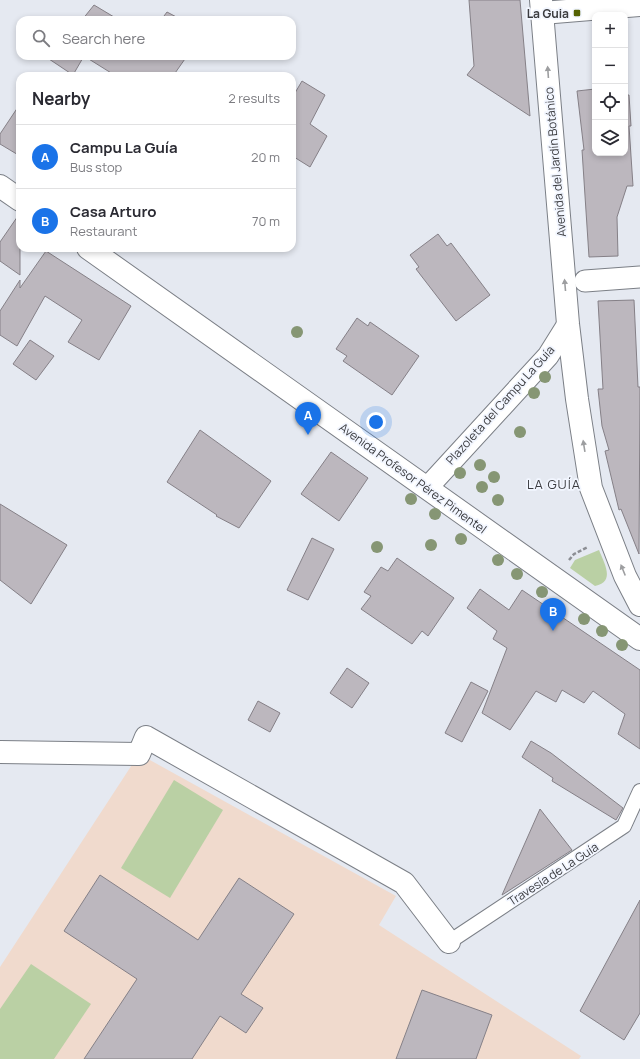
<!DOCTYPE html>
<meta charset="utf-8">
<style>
:root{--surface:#fff;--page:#f2f2f3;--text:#2b2b33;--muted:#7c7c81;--line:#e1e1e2;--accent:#1a73e8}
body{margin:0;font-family:Manrope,sans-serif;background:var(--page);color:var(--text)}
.controls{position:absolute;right:12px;top:12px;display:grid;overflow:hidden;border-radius:8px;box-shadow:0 2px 6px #0003}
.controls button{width:36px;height:36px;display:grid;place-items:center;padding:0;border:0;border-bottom:1px solid var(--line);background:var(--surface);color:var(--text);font:20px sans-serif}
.you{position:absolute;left:376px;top:422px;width:14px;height:14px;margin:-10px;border:3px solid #fff;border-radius:50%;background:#1a73e8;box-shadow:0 0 0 6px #1a73e833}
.badge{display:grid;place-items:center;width:26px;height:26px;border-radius:50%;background:var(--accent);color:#fff;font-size:13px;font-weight:700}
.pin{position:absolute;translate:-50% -33px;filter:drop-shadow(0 1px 2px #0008)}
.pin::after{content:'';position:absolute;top:21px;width:14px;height:12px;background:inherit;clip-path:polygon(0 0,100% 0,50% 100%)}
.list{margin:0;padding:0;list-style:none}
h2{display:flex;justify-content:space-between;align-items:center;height:52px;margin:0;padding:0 16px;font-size:17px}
h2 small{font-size:13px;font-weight:400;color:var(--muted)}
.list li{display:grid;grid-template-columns:26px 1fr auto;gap:12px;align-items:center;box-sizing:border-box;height:64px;padding:0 16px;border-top:1px solid var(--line)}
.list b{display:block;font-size:15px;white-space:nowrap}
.list p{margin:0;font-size:13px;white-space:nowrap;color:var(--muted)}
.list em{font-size:13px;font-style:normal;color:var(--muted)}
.icon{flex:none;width:22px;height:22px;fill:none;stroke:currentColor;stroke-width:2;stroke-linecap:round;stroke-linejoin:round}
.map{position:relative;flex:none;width:640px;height:1059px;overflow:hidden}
.search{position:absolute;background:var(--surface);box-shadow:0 2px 6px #0003;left:16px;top:16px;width:280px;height:44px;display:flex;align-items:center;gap:10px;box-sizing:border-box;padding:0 14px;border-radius:12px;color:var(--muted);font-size:15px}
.panel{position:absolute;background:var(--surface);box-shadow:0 2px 6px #0003;left:16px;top:72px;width:280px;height:180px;border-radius:12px}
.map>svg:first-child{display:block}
.education{fill:#f0dacd}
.green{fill:#bad0a4}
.building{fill:#bcb7be;stroke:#858087}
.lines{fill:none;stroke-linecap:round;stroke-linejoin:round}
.service-casing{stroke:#7b7f86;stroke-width:16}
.pedestrian-casing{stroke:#7b7f86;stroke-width:23}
.minor-casing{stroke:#7b7f86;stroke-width:24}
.path{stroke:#8c8e94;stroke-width:2.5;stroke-dasharray:4 2;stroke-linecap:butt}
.service{stroke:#fff;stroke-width:14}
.pedestrian{stroke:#fff;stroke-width:21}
.minor{stroke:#fff;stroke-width:22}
.tree{fill:#869674}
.oneway{fill:#9d9ea0}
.poi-dot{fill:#556203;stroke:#f2f6ff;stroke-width:1.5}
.labels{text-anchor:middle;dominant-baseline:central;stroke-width:3.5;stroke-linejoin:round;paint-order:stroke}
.poi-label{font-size:12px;font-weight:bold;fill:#3b3c40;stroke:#f2f6ff;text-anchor:end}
.street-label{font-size:12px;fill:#3b3c40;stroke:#f2f6ff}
.neighbourhood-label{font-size:13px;letter-spacing:1px;fill:#3b3c40;stroke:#f2f6ff}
</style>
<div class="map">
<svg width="640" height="1059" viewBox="0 0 640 1059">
<rect width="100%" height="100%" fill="#e5e9f1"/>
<path class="education" d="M139 754 396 896 379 925 581 1056 579 1059H0V967Z"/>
<g class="green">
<path d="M599 550C604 563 616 582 595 586L570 568 575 560Z"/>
<path d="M174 780 223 810 170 898 121 868Z"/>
<path d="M31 964 91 1004 54 1059H0V1009Z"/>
</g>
<g class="building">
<path d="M469 0H520L530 116 467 75 474 66Z"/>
<path d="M94 5 119 20H82Z"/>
<path d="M167 12 182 20H161Z"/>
<path d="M52 56H84L73 75 49 59Z"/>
<path d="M84 56H187L173 76H116Z"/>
<path d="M302 81 325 95 310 124 327 136 310 167 294 157 292 160V98Z"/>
<path d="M595 89V153H625V89L626 95H629L631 126H629L633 186H627L617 217 618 256 589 257 582 150H584L577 91Z"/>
<path d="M20 104V156L0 144V134Z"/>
<path d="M20 213V275L0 261V242Z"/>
<path d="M438 234 447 246 451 243 490 295 456 321 416 269 419 267 410 255Z"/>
<path d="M46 251 131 306 99 360 68 342 82 320 45 296 17 346 0 335V311L20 280V288Z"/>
<path d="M634 300 638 387H640L639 554 621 509 619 510 605 451 609 450 602 426 598 389H603L598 301Z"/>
<path d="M357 318 368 326 370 322 419 356 392 395 343 361 347 356 336 349Z"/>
<path d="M30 340 54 356 36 380 13 364Z"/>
<path d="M200 430 271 481 239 528 216 516 217 515 167 482Z"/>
<path d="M331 452 368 478 339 521 301 494Z"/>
<path d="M0 504 67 545 31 604 0 580Z"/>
<path d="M312 538 334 549 308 600 287 590Z"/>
<path d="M397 558 454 598 428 636 422 631 412 644 361 609 371 596 364 592 381 567 388 571Z"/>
<path d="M480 589 509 610 522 590 640 670V749L618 734 625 714 593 691 584 703 562 690 556 702 536 691 510 730 482 713 507 648 493 639 497 631 467 608Z"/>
<path d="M347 668 369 683 352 708 330 693Z"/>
<path d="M471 682 488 691 462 742 445 733Z"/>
<path d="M258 701 280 713 270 732 248 720Z"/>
<path d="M531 741 551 753 623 808 616 820 552 781 553 778 522 757Z"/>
<path d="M540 809 572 850 502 895Z"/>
<path d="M100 875 198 940 239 878 294 914 241 994 263 1008 246 1033 220 1016 192 1059H84L137 979 64 931Z"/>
<path d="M640 900V1013L624 1040 580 1011Z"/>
<path d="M422 990 492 1015 476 1059H396Z"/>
</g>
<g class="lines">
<defs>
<path id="service" d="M449 942 624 826 640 791"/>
<g id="pedestrian">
<path d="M585 281 640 277"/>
<path d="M427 488 548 356 568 324"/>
</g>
<g id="minor">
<path d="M541 0 568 324 577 399 591 488 625 576 640 605"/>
<path d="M542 13 640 5"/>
<path d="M0 186 20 200"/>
<path d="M88 248 640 639"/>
<path d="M0 752 139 754 146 737 404 883 449 942"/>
</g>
</defs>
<use href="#service" class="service-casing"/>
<use href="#pedestrian" class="pedestrian-casing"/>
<use href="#minor" class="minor-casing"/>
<path class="path" d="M569 560 574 554 588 547"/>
<use href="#service" class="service"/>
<use href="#pedestrian" class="pedestrian"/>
<use href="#minor" class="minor"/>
</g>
<g class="tree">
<circle cx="297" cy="332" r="6"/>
<circle cx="545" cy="377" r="6"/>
<circle cx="534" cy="393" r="6"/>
<circle cx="520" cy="432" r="6"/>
<circle cx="480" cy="465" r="6"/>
<circle cx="460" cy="473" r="6"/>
<circle cx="494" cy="477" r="6"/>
<circle cx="482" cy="487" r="6"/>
<circle cx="411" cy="499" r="6"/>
<circle cx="498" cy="500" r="6"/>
<circle cx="435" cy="514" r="6"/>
<circle cx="461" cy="539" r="6"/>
<circle cx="431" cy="545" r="6"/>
<circle cx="377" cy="547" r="6"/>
<circle cx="498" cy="560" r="6"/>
<circle cx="517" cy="574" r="6"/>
<circle cx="542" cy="592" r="6"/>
<circle cx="584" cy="619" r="6"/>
<circle cx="602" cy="631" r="6"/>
<circle cx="622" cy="645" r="6"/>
</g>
<defs><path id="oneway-solid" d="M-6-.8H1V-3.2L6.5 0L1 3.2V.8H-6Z"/></defs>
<g class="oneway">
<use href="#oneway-solid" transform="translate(548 72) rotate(-94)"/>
<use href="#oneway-solid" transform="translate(565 285) rotate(-95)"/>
<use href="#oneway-solid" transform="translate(584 446) rotate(-99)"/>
<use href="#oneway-solid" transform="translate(623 570) rotate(-112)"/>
</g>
<rect class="poi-dot" x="573" y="9" width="8" height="8" rx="2"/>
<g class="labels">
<g class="poi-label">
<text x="569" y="13">La Guia</text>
</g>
<g class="street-label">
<text transform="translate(555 162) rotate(-95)">Avenida del Jardín Botánico</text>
<text transform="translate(500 405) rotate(-48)">Plazoleta del Campu La Guía</text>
<text transform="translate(413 478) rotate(36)">Avenida Profesor Pérez Pimentel</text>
<text transform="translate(553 874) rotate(-33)">Travesía de La Guía</text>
</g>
<g class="neighbourhood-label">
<text x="554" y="484">LA GUÍA</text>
</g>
</g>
</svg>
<div class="controls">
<button>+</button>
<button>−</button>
<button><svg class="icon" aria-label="locate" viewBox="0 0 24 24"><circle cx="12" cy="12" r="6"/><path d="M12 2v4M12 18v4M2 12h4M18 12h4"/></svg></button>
<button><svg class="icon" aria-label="layers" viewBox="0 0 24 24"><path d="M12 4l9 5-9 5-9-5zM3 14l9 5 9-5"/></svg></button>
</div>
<div class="you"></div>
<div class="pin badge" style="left:308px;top:435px">A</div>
<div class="pin badge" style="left:553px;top:631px">B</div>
<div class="search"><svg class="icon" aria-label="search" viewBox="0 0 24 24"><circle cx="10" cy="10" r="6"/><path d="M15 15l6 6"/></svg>Search here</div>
<section class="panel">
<h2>Nearby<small>2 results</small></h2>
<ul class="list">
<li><span class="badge">A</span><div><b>Campu La Guía</b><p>Bus stop</p></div><em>20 m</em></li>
<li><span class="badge">B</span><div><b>Casa Arturo</b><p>Restaurant</p></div><em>70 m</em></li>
</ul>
</section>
</div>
